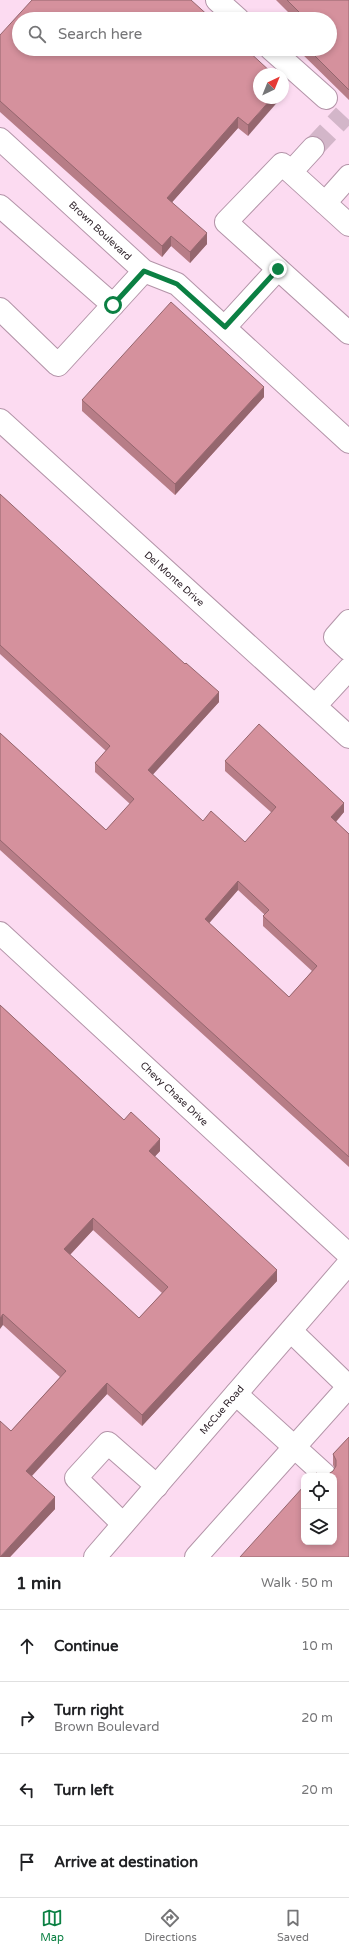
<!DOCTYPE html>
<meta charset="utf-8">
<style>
:root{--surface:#fff;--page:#f6f6f6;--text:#202124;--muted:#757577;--line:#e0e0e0;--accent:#0b8043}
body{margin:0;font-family:"Varela Round",sans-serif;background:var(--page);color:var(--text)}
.controls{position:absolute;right:12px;bottom:12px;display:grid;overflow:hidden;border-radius:8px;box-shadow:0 2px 6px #0003}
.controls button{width:36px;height:36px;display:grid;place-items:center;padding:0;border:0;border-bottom:1px solid var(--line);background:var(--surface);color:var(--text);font:20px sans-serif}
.compass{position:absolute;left:253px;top:68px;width:36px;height:36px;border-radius:50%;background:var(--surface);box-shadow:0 2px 6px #0003;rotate:43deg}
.stop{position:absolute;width:12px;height:12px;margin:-9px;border:3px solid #0b8043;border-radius:50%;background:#fff}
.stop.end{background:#0b8043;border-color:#fff;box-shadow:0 1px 4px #0008}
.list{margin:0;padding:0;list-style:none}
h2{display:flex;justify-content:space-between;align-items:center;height:52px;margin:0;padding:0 16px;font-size:17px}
h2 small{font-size:13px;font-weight:400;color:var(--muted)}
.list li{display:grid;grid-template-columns:26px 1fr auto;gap:12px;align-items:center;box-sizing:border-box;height:72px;padding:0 16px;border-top:1px solid var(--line)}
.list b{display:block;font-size:15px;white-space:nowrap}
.list p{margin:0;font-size:13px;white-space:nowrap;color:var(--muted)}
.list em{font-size:13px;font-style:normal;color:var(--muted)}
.icon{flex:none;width:22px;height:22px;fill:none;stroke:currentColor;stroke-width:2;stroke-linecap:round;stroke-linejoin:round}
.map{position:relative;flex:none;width:349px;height:1557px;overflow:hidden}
.search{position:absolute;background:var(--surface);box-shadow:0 2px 6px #0003;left:12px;right:12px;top:12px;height:44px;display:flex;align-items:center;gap:10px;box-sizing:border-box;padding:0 14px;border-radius:22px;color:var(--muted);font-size:15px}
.sheet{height:340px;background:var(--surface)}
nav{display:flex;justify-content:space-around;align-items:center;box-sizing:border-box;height:56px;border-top:1px solid var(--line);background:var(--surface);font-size:11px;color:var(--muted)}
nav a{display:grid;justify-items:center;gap:2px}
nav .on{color:var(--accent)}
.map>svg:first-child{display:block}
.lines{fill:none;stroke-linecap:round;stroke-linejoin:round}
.minor-tunnel{stroke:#d3b6c9;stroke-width:22;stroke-dasharray:22 11;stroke-linecap:butt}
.minor-casing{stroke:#b394a8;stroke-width:24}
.minor{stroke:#fff;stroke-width:22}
.wall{fill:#b77d87;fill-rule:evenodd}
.shaded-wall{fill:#95666e}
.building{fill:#d5919d;stroke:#95666e;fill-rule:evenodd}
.route{stroke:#0b8043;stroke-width:5}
.labels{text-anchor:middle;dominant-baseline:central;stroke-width:3;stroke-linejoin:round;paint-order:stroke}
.street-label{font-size:10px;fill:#2e222a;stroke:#fff}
</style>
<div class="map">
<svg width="349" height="1557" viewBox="0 0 349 1557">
<rect width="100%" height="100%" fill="#fcdbf1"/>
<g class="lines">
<path class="minor-tunnel" d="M313 148 344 115"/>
<defs>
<g id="minor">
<path d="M217 0 238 19"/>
<path d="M271 49 326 98"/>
<path d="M0 139 144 271 177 284 349 442"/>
<path d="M291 172 313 148"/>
<path d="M325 203 349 176"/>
<path d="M0 206 113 305 58 365 0 309"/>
<path d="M349 225 282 164 226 222 349 333"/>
<path d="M113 305 144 271"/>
<path d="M225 327 278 269"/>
<path d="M0 420 349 737"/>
<path d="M349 621 335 637 349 650"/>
<path d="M315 706 349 669"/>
<path d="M0 933 349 1255"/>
<path d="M291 1331 349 1387"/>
<path d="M236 1394 324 1474"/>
<path d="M123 1524 76 1478 108 1443 157 1486"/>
<path d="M95 1557 349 1263"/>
<path d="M196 1557 349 1386"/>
</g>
</defs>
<use href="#minor" class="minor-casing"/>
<use href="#minor" class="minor"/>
</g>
<g class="wall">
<path d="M276 0H349V100L297 49H330V19H295Z"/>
<path d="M0 35 273 74 248 136 238 128 172 202 207 244 190 263 171 246 162 257 0 112Z"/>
<path d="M264 397 175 495 82 411V400Z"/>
<path d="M0 494 219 702 152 775 203 821 245 842 272 813 225 771V761L344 812 336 822 349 834V1167L0 850V733L106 830 130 804 95 772V763L106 751 0 654ZM238 890 265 915 263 916V926L312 971 289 997 209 923Z"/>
<path d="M0 1005 124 1120 160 1151 154 1157 277 1281 142 1426 107 1394 32 1476 55 1509 10 1557 11 1431 60 1377 3 1325ZM93 1230 162 1293 139 1318 70 1255Z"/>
<path d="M349 1437V1557L322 1476 327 1475 333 1471 335 1469 333 1465V1454Z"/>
</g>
<g class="shaded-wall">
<path d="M284 84V95L283 96V85Z"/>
<path d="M272 98H281L248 136V125Z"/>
<path d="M238 117V128L167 208V198Z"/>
<path d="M207 233V244L190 263V252Z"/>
<path d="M171 236V246L162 257V246Z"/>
<path d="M264 387V397L175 495V484Z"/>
<path d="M219 692V702L148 780V770Z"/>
<path d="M344 803V812L331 827V817Z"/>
<path d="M238 881V890L205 928V919Z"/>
<path d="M160 1139V1151L149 1163V1151Z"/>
<path d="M93 1218V1230L64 1261V1249Z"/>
<path d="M277 1270V1281L142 1426V1415Z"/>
<path d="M3 1314V1325L0 1329V1318Z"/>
<path d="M107 1383V1394L26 1482V1471Z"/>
<path d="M55 1497V1509L10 1557H0Z"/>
</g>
<g class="building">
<path d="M32 0H191L212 19H19V49H246L273 74H259V98H272L248 125 238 117 167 198 207 233 190 252 171 236 162 246 0 101V35Z"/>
<path d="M287 0H349V90L308 49H330V19H306Z"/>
<path d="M171 302 264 387 175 484 82 400Z"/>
<path d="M0 494 185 664 186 663 219 692 148 770 203 821 211 811 245 842 276 807 225 761 259 724 344 803 331 817 349 834V1157L0 840V733L106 830 134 799 95 763 110 746 0 645ZM238 881 269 910 263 916 317 966 289 997 205 919Z"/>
<path d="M0 1005 124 1120 131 1112 160 1139 149 1151 277 1270 142 1415 107 1383 26 1471 55 1497 0 1557V1421L11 1431 66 1371 3 1314 0 1318ZM93 1218 168 1287 139 1318 64 1249Z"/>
<path d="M349 1437V1557H240L304 1486V1542H334V1476H313L316 1473 322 1476 327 1475 333 1471 336 1466V1460L333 1454Z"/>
</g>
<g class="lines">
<path class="route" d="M113 305 144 271 177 284 225 327 278 269"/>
</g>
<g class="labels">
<g class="street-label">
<text transform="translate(100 231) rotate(43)">Brown Boulevard</text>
<text transform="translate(174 579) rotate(42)">Del Monte Drive</text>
<text transform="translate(174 1094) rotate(43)">Chevy Chase Drive</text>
<text transform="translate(222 1410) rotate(-49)">McCue Road</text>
</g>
</g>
</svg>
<div class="controls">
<button><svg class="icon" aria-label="locate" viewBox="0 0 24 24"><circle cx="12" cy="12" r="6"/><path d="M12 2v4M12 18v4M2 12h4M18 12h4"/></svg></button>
<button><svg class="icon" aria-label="layers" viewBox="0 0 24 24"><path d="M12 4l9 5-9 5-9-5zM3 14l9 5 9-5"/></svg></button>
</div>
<svg class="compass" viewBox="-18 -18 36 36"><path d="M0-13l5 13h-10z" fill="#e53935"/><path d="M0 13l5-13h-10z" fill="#757577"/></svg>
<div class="stop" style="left:113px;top:305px"></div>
<div class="stop end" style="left:278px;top:269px"></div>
<div class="search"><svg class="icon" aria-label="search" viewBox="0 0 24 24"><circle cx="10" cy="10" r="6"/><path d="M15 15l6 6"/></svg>Search here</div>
</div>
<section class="sheet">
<h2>1 min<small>Walk · 50 m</small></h2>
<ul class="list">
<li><svg class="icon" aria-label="ahead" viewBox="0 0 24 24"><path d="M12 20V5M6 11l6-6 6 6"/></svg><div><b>Continue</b></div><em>10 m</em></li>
<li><svg class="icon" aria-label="right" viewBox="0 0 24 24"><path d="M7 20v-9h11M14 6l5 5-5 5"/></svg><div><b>Turn right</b><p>Brown Boulevard</p></div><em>20 m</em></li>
<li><svg class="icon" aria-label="left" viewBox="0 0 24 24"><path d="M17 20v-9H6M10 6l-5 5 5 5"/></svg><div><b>Turn left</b></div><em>20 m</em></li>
<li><svg class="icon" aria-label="arrive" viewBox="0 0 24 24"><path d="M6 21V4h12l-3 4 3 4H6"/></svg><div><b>Arrive at destination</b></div></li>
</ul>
</section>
<nav>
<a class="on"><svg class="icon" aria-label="map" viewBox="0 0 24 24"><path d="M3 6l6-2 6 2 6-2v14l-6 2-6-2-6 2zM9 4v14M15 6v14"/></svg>Map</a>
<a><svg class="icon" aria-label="directions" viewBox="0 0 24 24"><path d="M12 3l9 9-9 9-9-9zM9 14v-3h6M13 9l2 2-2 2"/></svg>Directions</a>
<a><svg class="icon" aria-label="saved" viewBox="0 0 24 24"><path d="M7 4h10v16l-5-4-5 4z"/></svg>Saved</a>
</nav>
